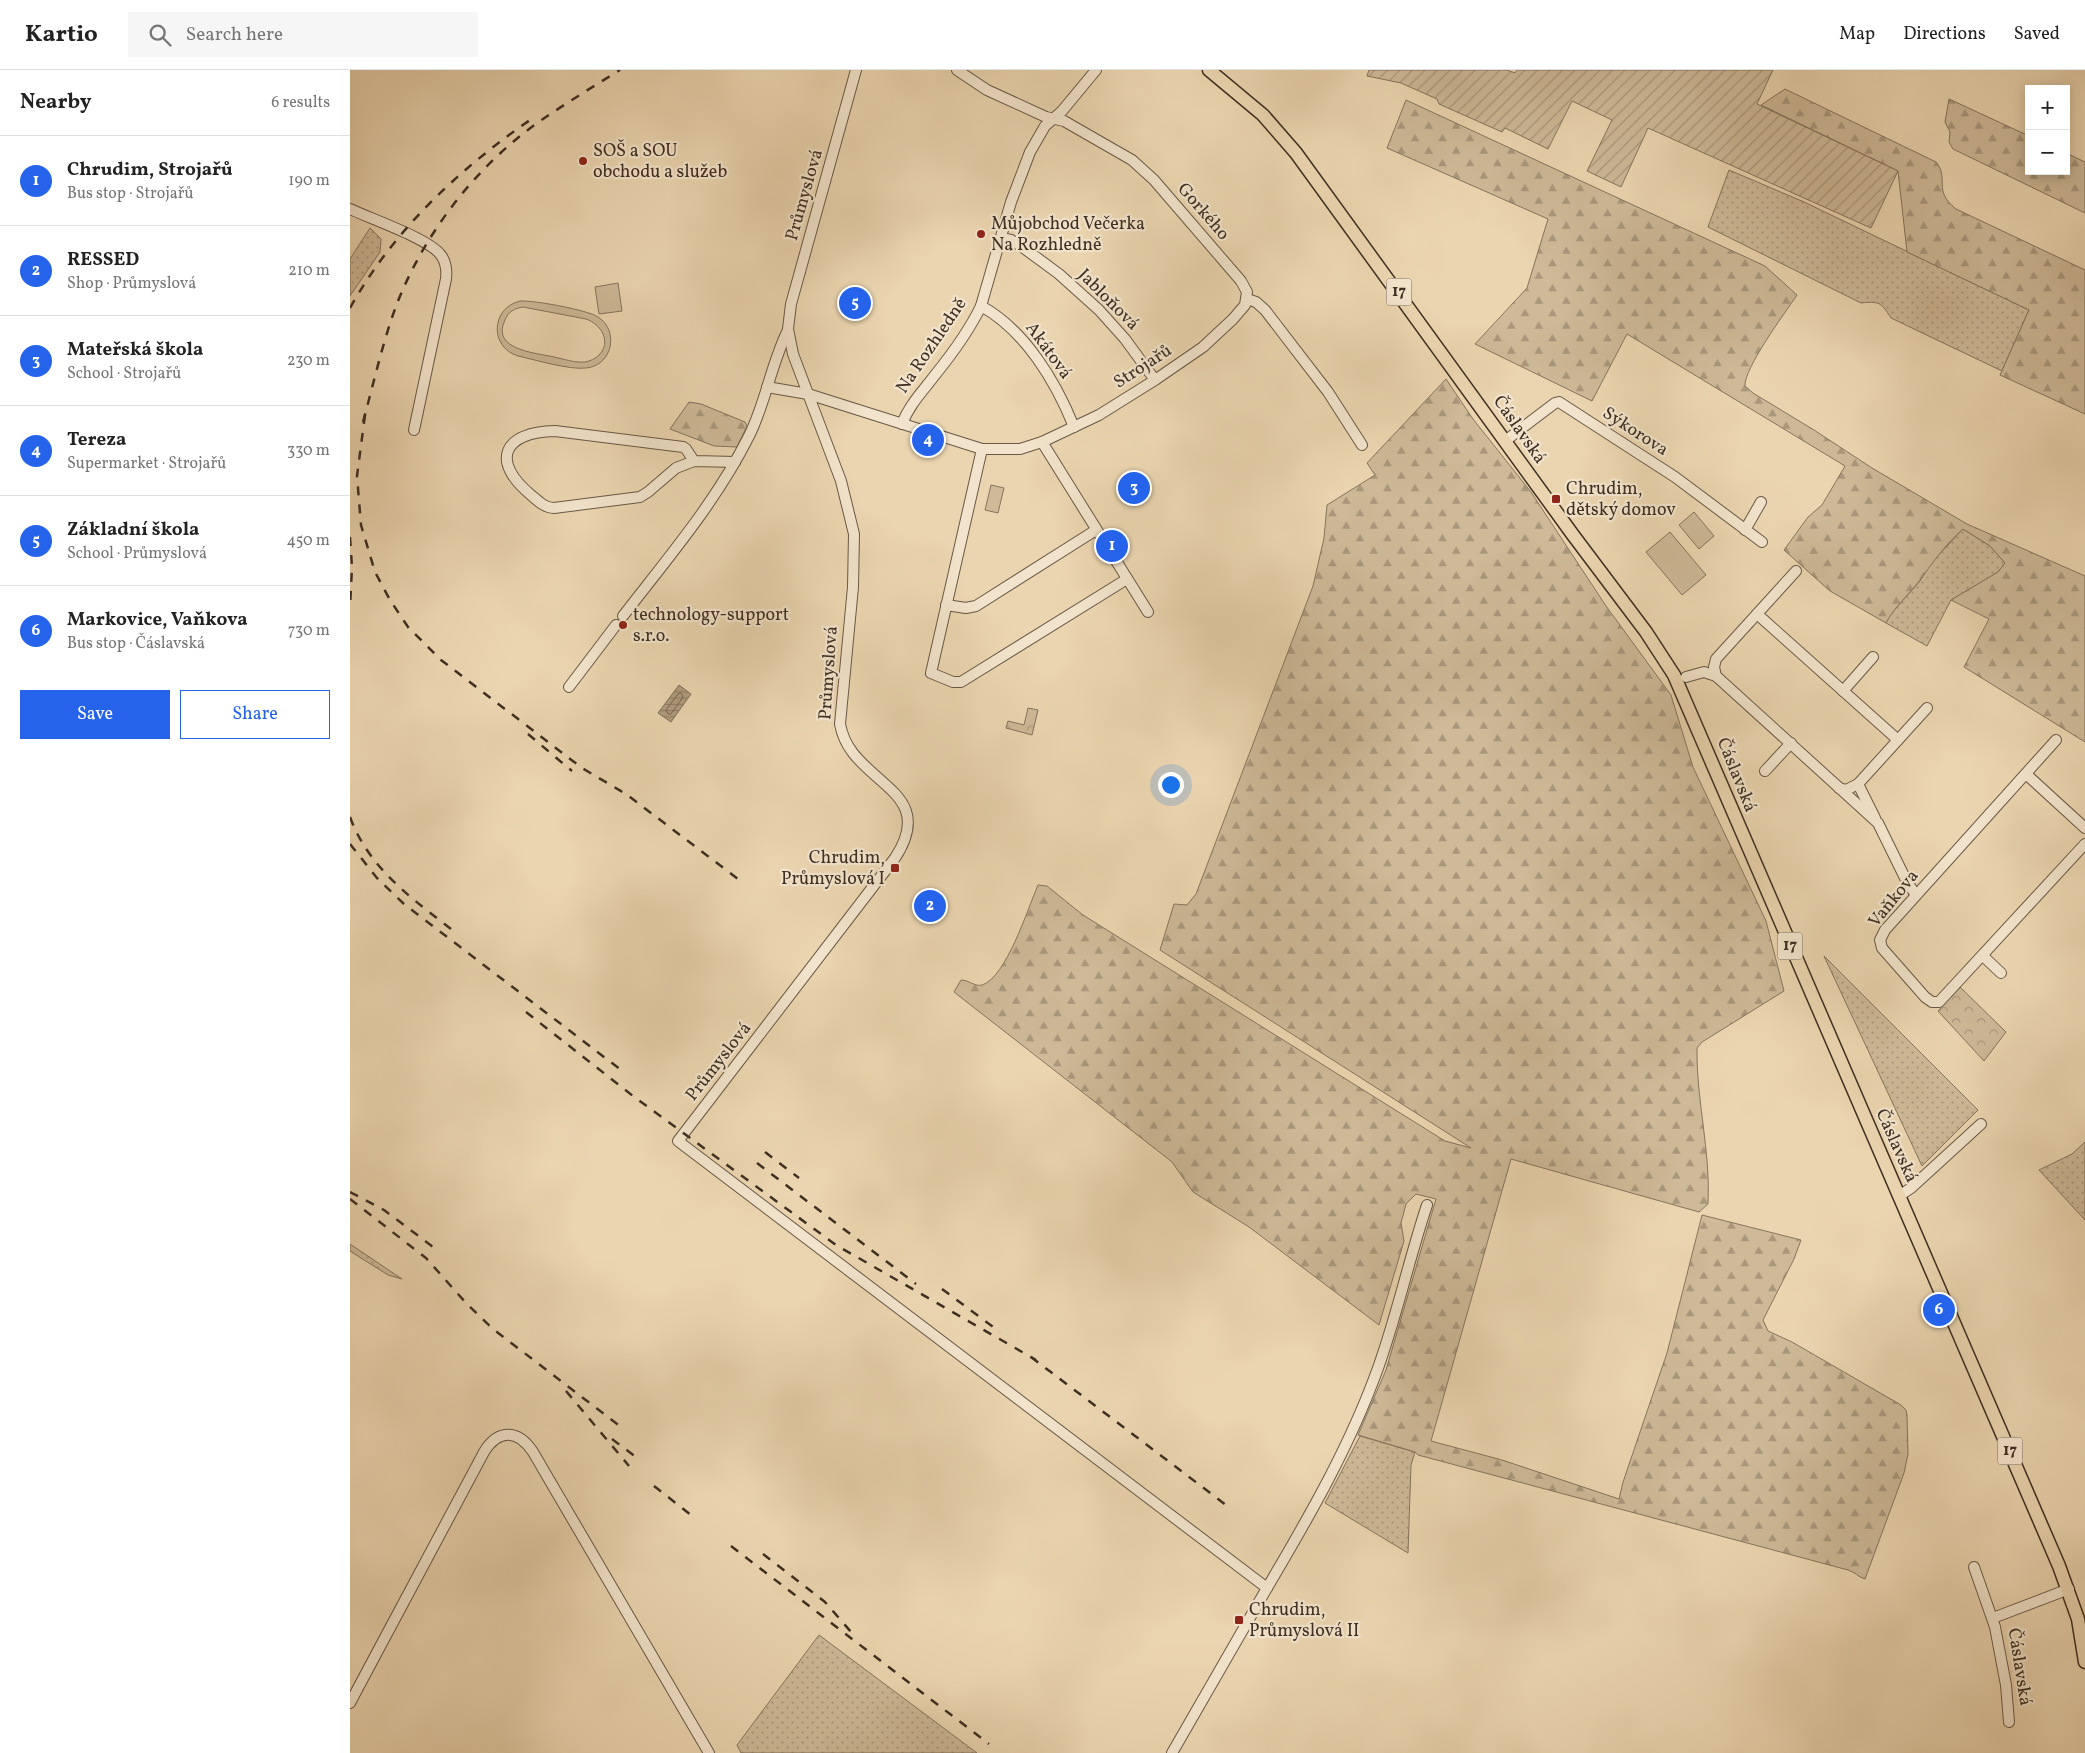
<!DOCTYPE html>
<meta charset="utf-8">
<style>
:root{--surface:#fff;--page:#f6f6f6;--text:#222;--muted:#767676;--line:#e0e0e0;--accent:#2563eb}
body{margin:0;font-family:Vollkorn,serif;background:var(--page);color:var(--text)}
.controls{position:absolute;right:15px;top:15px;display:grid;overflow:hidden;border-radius:0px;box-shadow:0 2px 12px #0003}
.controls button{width:45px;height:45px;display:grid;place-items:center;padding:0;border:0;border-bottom:1px solid var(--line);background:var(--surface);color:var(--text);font:25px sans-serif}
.you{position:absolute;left:820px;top:714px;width:18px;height:18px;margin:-12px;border:4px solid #fff;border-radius:50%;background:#1a73e8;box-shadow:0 0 0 8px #1a73e833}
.badge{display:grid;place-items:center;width:32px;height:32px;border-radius:50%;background:var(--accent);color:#fff;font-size:16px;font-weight:700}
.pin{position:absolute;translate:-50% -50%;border:2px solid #fff;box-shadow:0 1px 5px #0006}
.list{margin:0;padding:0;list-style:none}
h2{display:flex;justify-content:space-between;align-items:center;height:65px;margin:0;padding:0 20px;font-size:21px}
h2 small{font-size:16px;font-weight:400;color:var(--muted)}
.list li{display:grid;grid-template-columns:32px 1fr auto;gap:15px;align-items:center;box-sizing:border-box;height:90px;padding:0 20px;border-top:1px solid var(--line)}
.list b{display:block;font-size:19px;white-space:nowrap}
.list p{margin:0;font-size:16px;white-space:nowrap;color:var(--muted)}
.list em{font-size:16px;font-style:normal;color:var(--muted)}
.actions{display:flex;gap:10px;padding:15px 20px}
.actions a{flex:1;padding:11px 0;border:1px solid var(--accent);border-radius:0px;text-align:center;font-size:18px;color:var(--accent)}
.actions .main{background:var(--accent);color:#fff}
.icon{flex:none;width:28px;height:28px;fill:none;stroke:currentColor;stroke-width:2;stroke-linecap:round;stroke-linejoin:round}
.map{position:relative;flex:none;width:1735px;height:1683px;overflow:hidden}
header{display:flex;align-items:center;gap:30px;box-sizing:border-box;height:70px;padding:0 25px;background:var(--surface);border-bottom:1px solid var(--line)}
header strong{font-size:24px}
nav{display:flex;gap:28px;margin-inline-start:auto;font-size:18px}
.search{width:350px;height:45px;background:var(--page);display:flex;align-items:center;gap:12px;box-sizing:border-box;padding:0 18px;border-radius:0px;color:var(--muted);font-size:19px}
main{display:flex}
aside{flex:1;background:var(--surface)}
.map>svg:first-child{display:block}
.grass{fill:url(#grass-dots);stroke:#86745d}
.forest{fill:url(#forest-firs);stroke:#86745d}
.park{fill:url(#park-crowns);stroke:#86745d}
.garden{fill:url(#garden-furrows);stroke:#86745d}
.pitch{fill:#ceb998;stroke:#86745d;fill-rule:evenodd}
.water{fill:url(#water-rules);stroke:#82715a}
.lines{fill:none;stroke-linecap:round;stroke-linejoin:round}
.shore{stroke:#776651;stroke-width:1}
.minor-casing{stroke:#695846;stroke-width:12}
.major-casing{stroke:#3e2f22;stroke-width:15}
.minor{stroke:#f2e4cc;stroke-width:10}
.major{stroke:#ebd5b0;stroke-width:12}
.rail{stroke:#3e2f22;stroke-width:2.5;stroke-dasharray:9 9;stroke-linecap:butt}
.poi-dot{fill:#8f2418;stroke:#f2e4cc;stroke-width:2}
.labels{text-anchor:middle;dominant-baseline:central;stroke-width:4.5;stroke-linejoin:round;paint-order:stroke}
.shield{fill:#f2e4cc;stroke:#746555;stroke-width:1}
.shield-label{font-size:16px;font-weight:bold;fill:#3e2f22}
.poi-label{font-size:18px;fill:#3e2f22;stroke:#f2e4cc;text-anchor:start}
.street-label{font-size:18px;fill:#3e2f22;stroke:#f2e4cc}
</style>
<header>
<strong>Kartio</strong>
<div class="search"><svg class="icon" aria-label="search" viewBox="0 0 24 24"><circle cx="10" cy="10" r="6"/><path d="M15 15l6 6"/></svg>Search here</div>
<nav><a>Map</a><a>Directions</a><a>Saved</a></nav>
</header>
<main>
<aside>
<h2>Nearby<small>6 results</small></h2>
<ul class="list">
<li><span class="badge">1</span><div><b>Chrudim, Strojařů</b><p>Bus stop · Strojařů</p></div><em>190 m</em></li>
<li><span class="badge">2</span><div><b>RESSED</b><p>Shop · Průmyslová</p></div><em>210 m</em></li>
<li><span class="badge">3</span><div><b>Mateřská škola</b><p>School · Strojařů</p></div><em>230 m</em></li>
<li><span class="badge">4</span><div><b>Tereza</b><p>Supermarket · Strojařů</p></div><em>330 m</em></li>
<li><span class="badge">5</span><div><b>Základní škola</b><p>School · Průmyslová</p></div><em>450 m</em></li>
<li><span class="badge">6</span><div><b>Markovice, Vaňkova</b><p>Bus stop · Čáslavská</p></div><em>730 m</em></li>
</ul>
<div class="actions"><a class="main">Save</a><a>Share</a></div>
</aside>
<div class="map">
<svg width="1735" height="1683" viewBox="0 0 1735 1683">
<defs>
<pattern id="grass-dots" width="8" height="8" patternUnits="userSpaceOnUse" patternTransform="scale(1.25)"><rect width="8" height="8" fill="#ceb998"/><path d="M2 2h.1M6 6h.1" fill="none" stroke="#a9977c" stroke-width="1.8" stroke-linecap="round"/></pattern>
<pattern id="forest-firs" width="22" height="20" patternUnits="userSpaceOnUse" patternTransform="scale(1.25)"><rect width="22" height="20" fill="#ceb998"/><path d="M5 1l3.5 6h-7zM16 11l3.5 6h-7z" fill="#a9977c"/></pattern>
<pattern id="park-crowns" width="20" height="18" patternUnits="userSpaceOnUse" patternTransform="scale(1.25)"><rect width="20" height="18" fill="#ceb998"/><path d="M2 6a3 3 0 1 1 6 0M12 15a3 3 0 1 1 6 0" fill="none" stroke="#a9977c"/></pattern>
<pattern id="garden-furrows" width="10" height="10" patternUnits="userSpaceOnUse" patternTransform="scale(1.25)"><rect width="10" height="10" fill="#ceb998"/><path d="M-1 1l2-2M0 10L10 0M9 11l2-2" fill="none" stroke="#a9977c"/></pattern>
<pattern id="water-rules" width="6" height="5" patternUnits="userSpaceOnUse" patternTransform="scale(1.25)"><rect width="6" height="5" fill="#b09d80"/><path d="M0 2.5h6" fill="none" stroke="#918068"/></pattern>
</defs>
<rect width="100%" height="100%" fill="#ebd5b0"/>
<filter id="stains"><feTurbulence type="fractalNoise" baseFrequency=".004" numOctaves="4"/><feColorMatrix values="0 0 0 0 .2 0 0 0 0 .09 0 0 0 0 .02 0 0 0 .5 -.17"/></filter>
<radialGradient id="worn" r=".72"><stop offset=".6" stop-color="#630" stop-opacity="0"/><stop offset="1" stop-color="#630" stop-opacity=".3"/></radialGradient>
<g class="grass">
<path d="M1379 100 1454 132 1679 240 1652 301 1541 248C1531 232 1529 231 1511 233L1358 157Z"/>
<path d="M20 158 31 169 30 182 0 226V189Z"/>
<path d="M1613 459 1640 476 1655 493 1648 502 1601 530 1577 576 1536 553 1539 546 1570 511 1581 493Z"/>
<path d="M1474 886 1628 1040 1572 1096Z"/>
<path d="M1735 1072V1150L1689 1100 1722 1084Z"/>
<path d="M0 1174 52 1209 38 1205 0 1181Z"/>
<path d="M1010 1366 1065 1382 1061 1395 1058 1483 975 1433Z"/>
<path d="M469 1565 627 1683H391L387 1675Z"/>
</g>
<g class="forest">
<path d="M1435 19 1586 92C1600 109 1582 120 1606 139L1735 200V344L1650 305 1679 240 1557 182 1548 101 1411 35Z"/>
<path d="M1599 29 1679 66V101H1716V83L1735 92V143L1603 79 1599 72 1600 62 1595 52Z"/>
<path d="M1056 30 1415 196 1447 225C1435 243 1394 298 1395 316L1403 323 1464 360 1522 398 1617 454 1735 506V672L1614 597 1639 549 1601 530 1648 502 1655 493 1640 476 1613 459C1596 474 1583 492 1570 510 1559 525 1544 537 1536 553L1480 521 1434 480 1458 447 1472 435 1495 396 1277 264 1242 331 1125 274 1177 218 1198 149 1037 78Z"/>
<path d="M1096 309 1123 349 1181 422 1256 536 1321 625 1343 697 1416 851 1434 921 1352 972 1347 978C1346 1030 1361 1082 1358 1134L1349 1142 1161 1089 1081 1371 1152 1390 1269 1429 1273 1412 1317 1283 1352 1145 1451 1170 1444 1189 1413 1250 1418 1261 1442 1272 1551 1335 1556 1340 1557 1345 1558 1384 1554 1403 1515 1509C1508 1507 1505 1502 1498 1500L1068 1385 1065 1382 1008 1365 1036 1300 1086 1129 1066 1124 1056 1134 1051 1153 1054 1171 1029 1255 899 1157 843 1122 822 1092 604 922 611 910C619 910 625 917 632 915 656 908 678 838 688 815L697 816 733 845 1095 1071 1121 1078 810 880 824 834 837 835 846 824 963 516 974 468 977 435 1025 405 1017 393Z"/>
<path d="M339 332 351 334 395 352 397 356 387 377 364 376 320 359Z"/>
</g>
<g class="park">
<path d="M678 638 688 640 682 665 656 658 658 651 674 655Z"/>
<path d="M1610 917 1656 962 1634 991 1588 941Z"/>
</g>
<path class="garden" d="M1019 0H1157L1165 3 1167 0H1423L1407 34 1548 101 1521 158 1298 58 1271 117 1237 101 1262 50 1222 31 1198 79 1155 58 1152 62 1089 34 1087 29 1051 13 1017 6Z"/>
<g class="pitch">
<path d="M268 213 272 241 249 244 245 217Z"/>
<path d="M170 231C183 230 238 240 248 247 270 261 262 296 236 298 219 300 186 290 168 286 139 277 141 238 170 231ZM173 237 236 249C251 254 262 272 249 285 245 289 240 291 235 292 225 293 214 289 204 287 187 283 140 280 155 250 158 242 165 238 173 237Z"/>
<path d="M641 415 654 418 648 443 635 440Z"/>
<path d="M1344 442 1364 466 1349 479 1329 455Z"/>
<path d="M1320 462 1356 505 1332 525 1296 482Z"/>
</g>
<path class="water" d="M329 615 341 624 321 652 308 643Z"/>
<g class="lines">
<path class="shore" d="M331 623 333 627 321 644H318L316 640 328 624Z"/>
<defs>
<g id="minor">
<path d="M506 0 441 234 438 259 443 284 491 411 504 464 503 517 490 654C492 665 496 674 503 683 531 719 582 731 545 788L328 1071 917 1518 822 1683"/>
<path d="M0 139C21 149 77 168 90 184 96 191 97 200 96 209L64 360"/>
<path d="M651 168 661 170 671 176 709 204 749 240 775 269 805 310"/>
<path d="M897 229 906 232 915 240 978 322 1012 375"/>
<path d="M631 236C675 260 706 312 724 357"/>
<path d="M417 317 458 324 632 379H670L692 372 749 345 805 310 853 277 883 249 895 235 897 222 891 211 804 110 782 90 714 51 696 47 637 20 607 0"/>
<path d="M552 354C559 335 573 321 585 305 602 284 619 261 631 236L661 132 680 82 695 56 712 41 746 0"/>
<path d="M1155 371 1205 333 1209 332 1325 407 1412 472"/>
<path d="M692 372 798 542"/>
<path d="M632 379 581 603 603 612H611L777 509"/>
<path d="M344 391 326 398 298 422 290 427 204 438C195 438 188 431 181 425 140 391 153 362 205 361L333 377 336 379 344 391 385 392"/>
<path d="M1395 460 1411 432"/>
<path d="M596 535 616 538 626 536 746 460"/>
<path d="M1407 544 1548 670"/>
<path d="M273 546C317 489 366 432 399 366 416 332 421 294 438 260"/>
<path d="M1366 606 1364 597 1366 589 1446 501"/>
<path d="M1336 607 1354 602 1366 606 1528 753 1557 812 1566 825"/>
<path d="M219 617 266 555"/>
<path d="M1493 621 1523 587"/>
<path d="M1706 670 1535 860 1530 870 1532 878 1575 927 1582 932H1589L1735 774"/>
<path d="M1415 701 1441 673"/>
<path d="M1676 704 1735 758"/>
<path d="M1508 714 1525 748"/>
<path d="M1489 718 1496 720 1508 714 1577 638"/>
<path d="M1633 886 1651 903"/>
<path d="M1549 1126 1561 1118 1631 1054"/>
<path d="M1624 1497 1645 1557 1656 1615 1659 1652"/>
<path d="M917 1518C959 1447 1000 1376 1028 1298 1047 1245 1059 1189 1077 1135"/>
<path d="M1643 1548 1719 1519"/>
<path d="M0 1633 134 1382C148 1359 168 1359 183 1382L359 1683"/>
</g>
<path id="major" d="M859 0 913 45 946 83 1223 465 1296 562 1324 605 1709 1496 1728 1549 1735 1592"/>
</defs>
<use href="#minor" class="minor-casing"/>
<use href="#major" class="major-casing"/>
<use href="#minor" class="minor"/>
<use href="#major" class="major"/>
<g class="rail">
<path d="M0 238C43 161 108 100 180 50"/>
<path d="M15 345 7 406 11 455 25 502 40 530 58 557 91 590 232 698 276 724 392 812"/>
<path d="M13 352C24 312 33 270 48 231 77 159 129 93 193 49 218 32 244 16 270 0"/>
<path d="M0 467 2 497 0 538"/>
<path d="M178 664 222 701"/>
<path d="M0 747C18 797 61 828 101 859"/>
<path d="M0 774 27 808 54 834 275 1003"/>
<path d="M176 942 283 1026 486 1175 686 1290"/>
<path d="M415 1082 449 1108"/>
<path d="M407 1093 566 1214"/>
<path d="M0 1122 34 1140 87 1180"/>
<path d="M0 1129 76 1188 116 1233 143 1259 271 1357"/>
<path d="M592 1219 650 1262"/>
<path d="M681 1287 880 1438"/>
<path d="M216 1321 279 1396"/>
<path d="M262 1369 286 1387"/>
<path d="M304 1416 341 1445"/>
<path d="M381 1476 639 1674"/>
<path d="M413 1484 475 1532 502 1563"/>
</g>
</g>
<g class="poi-dot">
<circle cx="233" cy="91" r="5"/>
<circle cx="631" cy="164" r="5"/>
<rect x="1201" y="424" width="10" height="10" rx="2.5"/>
<circle cx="273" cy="555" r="5"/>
<rect x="540" y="793" width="10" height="10" rx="2.5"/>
<rect x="884" y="1545" width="10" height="10" rx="2.5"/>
</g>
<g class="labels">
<g class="shield">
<rect x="1036.5" y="208.5" width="25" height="27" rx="4"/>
<rect x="1427.5" y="862.5" width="25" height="27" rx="4"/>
<rect x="1647.5" y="1367.5" width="25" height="27" rx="4"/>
</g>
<g class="shield-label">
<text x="1049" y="222">17</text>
<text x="1440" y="876">17</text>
<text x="1660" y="1381">17</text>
</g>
<g class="poi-label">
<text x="243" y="81">SOŠ a SOU<tspan x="243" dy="21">obchodu a služeb</tspan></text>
<text x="641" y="154">Můjobchod Večerka<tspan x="641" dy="21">Na Rozhledně</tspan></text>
<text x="1216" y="419">Chrudim,<tspan x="1216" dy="21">dětský domov</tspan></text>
<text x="283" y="545">technology-support<tspan x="283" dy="21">s.r.o.</tspan></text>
<text x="535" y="788" text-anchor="end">Chrudim,<tspan x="535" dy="21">Průmyslová I</tspan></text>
<text x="899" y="1540">Chrudim,<tspan x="899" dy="21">Průmyslová II</tspan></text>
</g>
<g class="street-label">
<text transform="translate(455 125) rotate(-74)">Průmyslová</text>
<text transform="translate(853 142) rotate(49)">Gorkého</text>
<text transform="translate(758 230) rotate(45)">Jabloňová</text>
<text transform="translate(582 276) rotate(-56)">Na Rozhledně</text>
<text transform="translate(698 281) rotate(54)">Akátová</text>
<text transform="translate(793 297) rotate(-33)">Strojařů</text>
<text transform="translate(1169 360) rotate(55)">Čáslavská</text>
<text transform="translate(1285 362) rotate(33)">Sýkorova</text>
<text transform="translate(479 603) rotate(-86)">Průmyslová</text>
<text transform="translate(1386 705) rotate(68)">Čáslavská</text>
<text transform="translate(1544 829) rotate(-51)">Vaňkova</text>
<text transform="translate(369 992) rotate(-52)">Průmyslová</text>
<text transform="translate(1546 1076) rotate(66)">Čáslavská</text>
<text transform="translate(1669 1597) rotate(81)">Čáslavská</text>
</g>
</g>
<rect width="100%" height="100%" filter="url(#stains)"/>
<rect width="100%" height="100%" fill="url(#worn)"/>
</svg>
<div class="controls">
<button>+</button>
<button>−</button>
</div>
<div class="you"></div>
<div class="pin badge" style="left:762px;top:476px">1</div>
<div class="pin badge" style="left:580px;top:836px">2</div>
<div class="pin badge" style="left:784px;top:418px">3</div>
<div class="pin badge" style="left:578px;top:370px">4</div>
<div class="pin badge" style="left:505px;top:233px">5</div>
<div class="pin badge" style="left:1589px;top:1240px">6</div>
</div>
</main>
